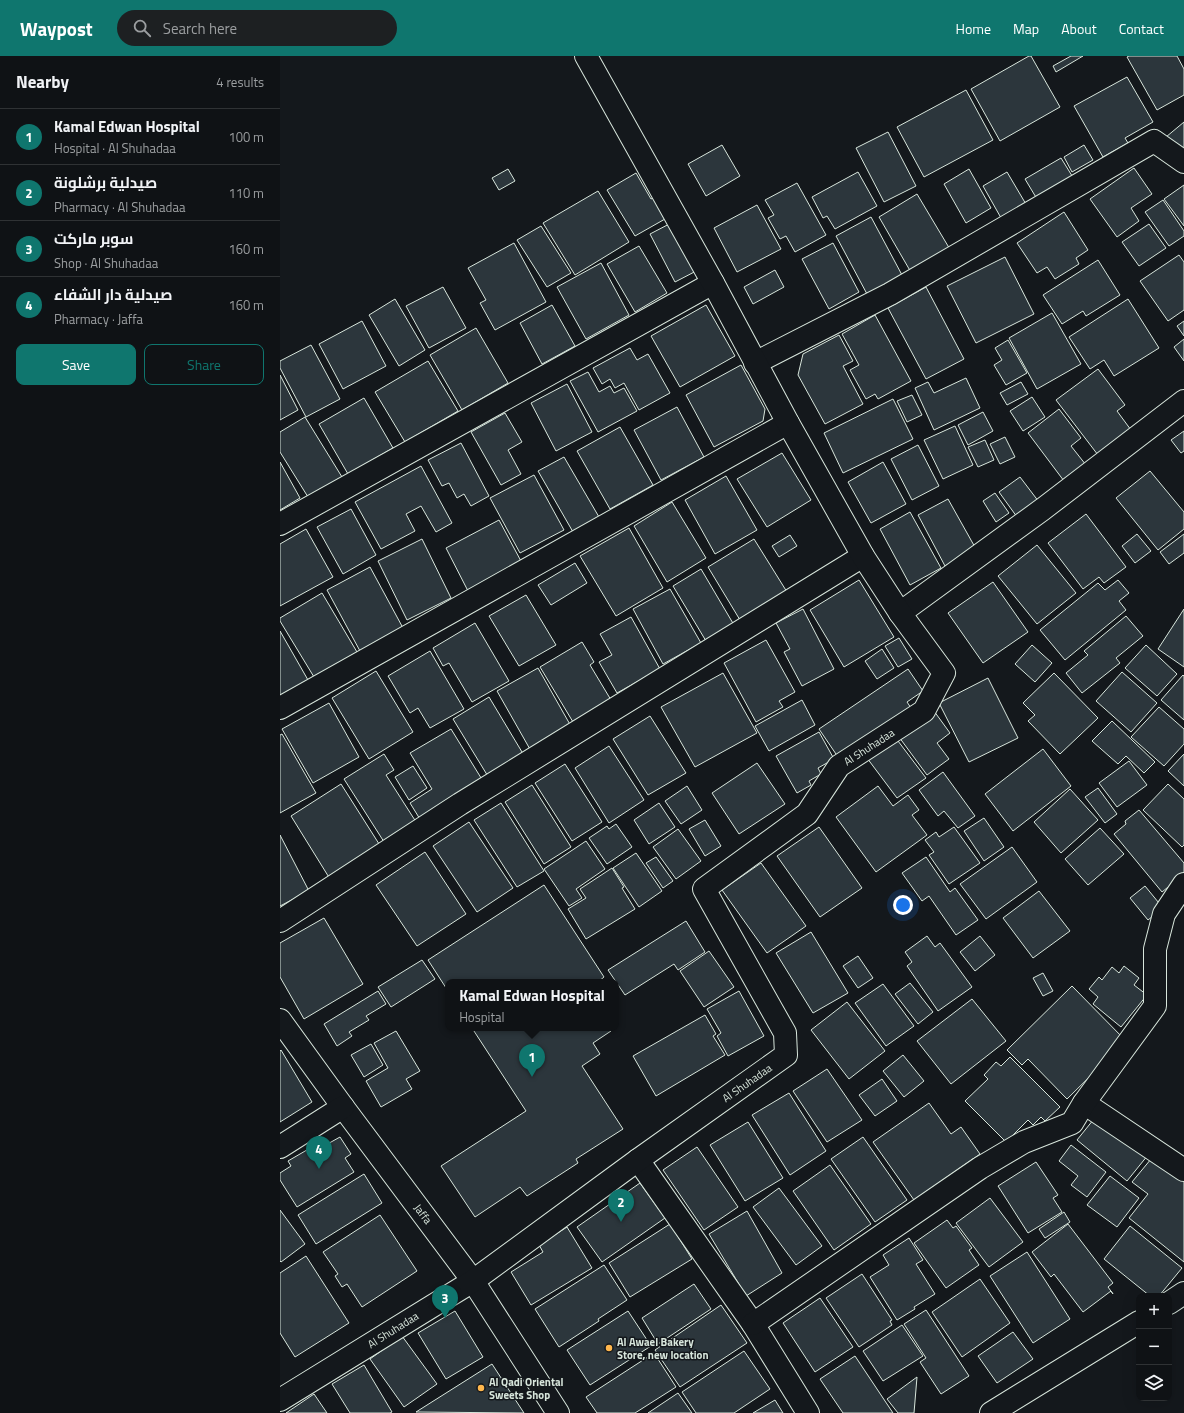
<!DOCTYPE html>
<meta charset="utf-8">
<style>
:root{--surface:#0f1215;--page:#1d2022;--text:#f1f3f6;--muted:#9b9ea0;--line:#2f3234;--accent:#0f766e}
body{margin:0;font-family:"Titillium Web",Cairo,sans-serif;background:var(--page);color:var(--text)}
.controls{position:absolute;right:12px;bottom:12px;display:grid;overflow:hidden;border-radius:8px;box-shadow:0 4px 16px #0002}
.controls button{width:36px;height:36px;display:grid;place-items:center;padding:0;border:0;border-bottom:1px solid var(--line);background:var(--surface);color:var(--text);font:20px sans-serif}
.you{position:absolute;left:623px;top:849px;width:14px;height:14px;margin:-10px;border:3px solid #fff;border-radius:50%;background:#1a73e8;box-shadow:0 0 0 6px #1a73e833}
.badge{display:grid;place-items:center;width:26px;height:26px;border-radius:50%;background:var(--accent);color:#fff;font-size:13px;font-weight:700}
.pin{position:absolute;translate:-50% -33px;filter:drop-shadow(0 1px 2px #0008)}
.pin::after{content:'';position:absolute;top:21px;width:14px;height:12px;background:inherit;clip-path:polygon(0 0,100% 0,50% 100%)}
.popup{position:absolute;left:165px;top:923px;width:174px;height:52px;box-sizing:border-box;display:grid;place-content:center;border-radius:8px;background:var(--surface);filter:drop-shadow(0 1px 3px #0005);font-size:13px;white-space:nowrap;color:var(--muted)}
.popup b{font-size:15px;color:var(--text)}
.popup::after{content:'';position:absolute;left:50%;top:100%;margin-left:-8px;border:8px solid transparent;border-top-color:var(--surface)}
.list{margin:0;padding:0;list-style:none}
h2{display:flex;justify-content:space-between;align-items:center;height:52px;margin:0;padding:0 16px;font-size:17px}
h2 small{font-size:13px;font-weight:400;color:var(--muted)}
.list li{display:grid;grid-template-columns:26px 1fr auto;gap:12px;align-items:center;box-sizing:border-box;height:56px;padding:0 16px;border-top:1px solid var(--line)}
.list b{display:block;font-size:15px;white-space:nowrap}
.list p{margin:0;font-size:13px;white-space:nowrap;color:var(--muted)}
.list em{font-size:13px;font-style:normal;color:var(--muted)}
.actions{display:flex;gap:8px;padding:12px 16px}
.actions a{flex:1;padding:9px 0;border:1px solid var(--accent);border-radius:8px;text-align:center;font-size:14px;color:var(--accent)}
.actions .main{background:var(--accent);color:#fff}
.icon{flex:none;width:22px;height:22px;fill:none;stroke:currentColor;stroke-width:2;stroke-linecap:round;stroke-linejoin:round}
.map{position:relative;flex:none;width:904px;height:1357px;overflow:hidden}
header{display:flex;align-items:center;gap:24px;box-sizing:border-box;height:56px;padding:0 20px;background:var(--accent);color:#fff}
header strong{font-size:19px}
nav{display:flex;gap:22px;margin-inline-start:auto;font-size:14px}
.search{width:280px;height:36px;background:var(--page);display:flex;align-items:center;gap:10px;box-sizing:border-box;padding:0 14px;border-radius:22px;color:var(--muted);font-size:15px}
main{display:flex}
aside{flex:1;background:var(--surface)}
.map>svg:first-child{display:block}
.building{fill:#2c363c;stroke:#d8e6dc}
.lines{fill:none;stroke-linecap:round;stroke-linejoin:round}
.minor-casing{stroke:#d8e6dc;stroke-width:24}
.minor{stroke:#14181c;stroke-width:22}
.poi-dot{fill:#ffb74d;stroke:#14181c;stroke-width:1.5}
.labels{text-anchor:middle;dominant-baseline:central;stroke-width:3;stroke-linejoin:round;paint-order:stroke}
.street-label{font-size:11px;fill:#d8e6dc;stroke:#14181c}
.poi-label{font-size:11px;font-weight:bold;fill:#d8e6dc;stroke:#14181c;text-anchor:start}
</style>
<header>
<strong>Waypost</strong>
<div class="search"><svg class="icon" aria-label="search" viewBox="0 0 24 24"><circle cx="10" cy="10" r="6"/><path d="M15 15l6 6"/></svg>Search here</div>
<nav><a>Home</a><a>Map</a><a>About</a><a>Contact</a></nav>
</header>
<main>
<aside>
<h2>Nearby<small>4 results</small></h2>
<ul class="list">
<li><span class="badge">1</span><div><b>Kamal Edwan Hospital</b><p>Hospital · Al Shuhadaa</p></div><em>100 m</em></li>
<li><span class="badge">2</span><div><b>صيدلية برشلونة</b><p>Pharmacy · Al Shuhadaa</p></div><em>110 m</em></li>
<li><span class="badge">3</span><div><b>سوبر ماركت</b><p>Shop · Al Shuhadaa</p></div><em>160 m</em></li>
<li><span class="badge">4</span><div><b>صيدلية دار الشفاء</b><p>Pharmacy · Jaffa</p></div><em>160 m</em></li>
</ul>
<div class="actions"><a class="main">Save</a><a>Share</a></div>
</aside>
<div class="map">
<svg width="904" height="1357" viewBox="0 0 904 1357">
<rect width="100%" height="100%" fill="#14181c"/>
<g class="building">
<path d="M749 0H751L780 51 720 85 691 33Z"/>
<path d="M791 0H803L776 16 773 10Z"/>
<path d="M849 0H897L904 13V39L877 54 847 1Z"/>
<path d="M847 21 873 66 845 82 848 87 823 101 794 50Z"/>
<path d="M686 34 713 84 644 121 617 71Z"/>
<path d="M904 66V103L886 81Z"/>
<path d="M608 76 636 130 604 146 576 92Z"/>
<path d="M442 89 460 120 426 140 408 108Z"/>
<path d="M804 89 813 104 792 116 784 101Z"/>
<path d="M781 102 794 123 757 143 745 123Z"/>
<path d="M854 112 872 138 851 152 859 165 837 181 810 143Z"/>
<path d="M228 113 235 125 219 134 212 122Z"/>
<path d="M689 113 711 152 686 167 664 128Z"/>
<path d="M578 116 597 150 555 173 547 160 543 162 532 141Z"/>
<path d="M727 116 750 155 725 169 703 130Z"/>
<path d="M356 117 371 143 373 142 385 163 355 180 327 134Z"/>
<path d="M517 127 546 179 515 196 506 180 500 183 488 162 494 159 485 144Z"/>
<path d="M904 129V170L884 143Z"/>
<path d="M318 135 349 186 295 219 263 167Z"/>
<path d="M637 138 671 195 632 218 599 161Z"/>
<path d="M883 144 904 175V180L889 190 865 156Z"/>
<path d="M477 149 501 193 457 216 434 172Z"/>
<path d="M784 156 808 194 796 202 799 208 775 223 767 211 757 217 737 187Z"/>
<path d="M591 161 622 219 587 238 556 180Z"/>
<path d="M395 165 420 213 395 226 370 178Z"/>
<path d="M869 168 886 192 859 210 842 186Z"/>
<path d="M261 170 291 217 267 231 237 184Z"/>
<path d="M234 187 266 246 215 274 200 247 206 244 188 212Z"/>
<path d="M553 187 579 236 549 253 522 203Z"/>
<path d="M359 190 387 237 355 256 327 208Z"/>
<path d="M899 199 904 206V254L888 265 860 225Z"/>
<path d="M725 201 754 258 696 287 667 230Z"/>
<path d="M818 204 840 239 806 260 803 255 782 268 763 239Z"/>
<path d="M321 207 349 259 306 283 277 231Z"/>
<path d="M495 214 504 231 473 248 464 231Z"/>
<path d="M163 231 186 272 149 292 126 250Z"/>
<path d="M646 231 684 303 646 323 608 252Z"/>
<path d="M115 243 145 294 119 310 89 259Z"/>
<path d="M848 243 879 292 834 320 824 304 810 313 789 281Z"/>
<path d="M272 249 295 290 262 308 240 267Z"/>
<path d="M426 249 455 300 400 331 371 280Z"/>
<path d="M772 257 801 308 757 333 729 282Z"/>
<path d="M595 259 631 325 598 343 595 338 586 343 570 314 579 309 562 278Z"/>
<path d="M82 265 106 310 63 333 39 288Z"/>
<path d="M904 265V280L897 270Z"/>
<path d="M196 272 228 327 182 354 150 299Z"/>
<path d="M559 279 573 305 563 310 583 348 545 368 518 319 523 298Z"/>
<path d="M904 283V305L894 291Z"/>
<path d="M728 284 747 317 726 329 714 309 722 304 715 292Z"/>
<path d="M31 289 60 343 26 361 0 312V305Z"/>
<path d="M350 292 357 304 368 298 390 337 359 354 344 327 335 332 330 323 322 328 313 312Z"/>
<path d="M148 305 178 355 125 386 95 336Z"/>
<path d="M461 309 485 353 483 365 434 391 406 339Z"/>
<path d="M818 313 845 349 837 355 851 374 818 399 776 344Z"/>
<path d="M308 316 319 336 330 330 334 337 344 332 357 355 318 376 290 325Z"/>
<path d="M0 319 18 354 0 364Z"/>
<path d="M686 322 700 352 654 374 635 332 648 326 654 337Z"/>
<path d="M741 326 748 338 727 349 720 337Z"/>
<path d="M287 328 312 376 276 395 251 347Z"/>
<path d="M632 339 642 359 627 366 617 345Z"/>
<path d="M752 341 765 361 743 375 730 355Z"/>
<path d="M84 342 113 392 68 418 39 368Z"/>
<path d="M613 343 633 383 563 417 544 377Z"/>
<path d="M397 351 424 401 381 424 354 374Z"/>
<path d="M779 353 801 382 791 390 806 409 784 425 748 377Z"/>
<path d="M703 356 713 375 688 389 678 369Z"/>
<path d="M225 357 242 386 228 394 241 418 221 429 191 376Z"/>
<path d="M25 361 62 421 28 441 0 396V376Z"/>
<path d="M675 370 693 409 663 423 644 384Z"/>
<path d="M340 371 373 429 330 453 297 395Z"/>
<path d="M904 375V395L901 397 891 384Z"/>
<path d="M725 381 735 401 720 408 710 388Z"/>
<path d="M705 384 714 404 698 411 688 391Z"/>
<path d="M181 387 209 440 191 450 184 438 177 442 169 427 162 430 148 404Z"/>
<path d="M638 389 659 430 632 444 611 403Z"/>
<path d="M502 397 531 444 487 471 457 423Z"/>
<path d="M284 401 319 461 293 476 258 415Z"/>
<path d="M0 406 20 442 0 454Z"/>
<path d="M603 406 626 448 591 467 568 426Z"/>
<path d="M141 410 172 467 156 476 141 450 126 458 135 475 101 493 75 446Z"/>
<path d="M870 415 904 456V473L878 494 836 442Z"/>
<path d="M254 419 284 474 240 497 210 442Z"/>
<path d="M446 420 477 474 435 498 405 444Z"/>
<path d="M740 421 759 446 737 461 719 436Z"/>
<path d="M715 437 729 457 716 466 703 445Z"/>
<path d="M668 443 696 493 665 510 638 459Z"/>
<path d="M392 446 426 502 387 526 354 470Z"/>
<path d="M71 453 96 499 63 518 37 471Z"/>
<path d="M630 456 661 512 630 529 600 473Z"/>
<path d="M806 458 846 511 824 527 819 521 803 533 768 487Z"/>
<path d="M219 464 242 507 188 535 166 492Z"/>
<path d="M349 472 383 532 336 560 300 500Z"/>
<path d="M26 473 53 521 0 550V488Z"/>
<path d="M857 478 871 495 855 507 842 490Z"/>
<path d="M904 478V497L889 508 880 496Z"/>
<path d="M510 479 517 490 499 501 492 490Z"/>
<path d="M142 483 171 542 127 564 98 505Z"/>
<path d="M474 483 507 536 460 564 428 511Z"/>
<path d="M757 489 796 537 757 568 718 520Z"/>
<path d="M295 507 307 527 271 549 258 529Z"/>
<path d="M90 511 123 572 80 595 47 534Z"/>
<path d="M421 513 454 569 426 585 393 530Z"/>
<path d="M579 524 614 581 564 611 530 554Z"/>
<path d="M838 524 849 537 839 545 846 554 785 604 760 574 818 527 825 534Z"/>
<path d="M713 526 748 576 703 607 668 557Z"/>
<path d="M390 533 421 587 383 608 353 553Z"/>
<path d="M42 537 77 596 34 621 0 565V562Z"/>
<path d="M246 539 276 589 239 610 209 560Z"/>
<path d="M523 553 554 613 522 630 504 596 510 593 496 567Z"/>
<path d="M904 553V611L878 593Z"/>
<path d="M846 560 863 580 836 602 840 607 802 637 786 617 808 599 804 595Z"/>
<path d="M351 561 380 613 337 637 319 606 332 599 320 578Z"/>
<path d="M195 567 229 625 192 646 169 607 163 610 153 592Z"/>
<path d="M0 575 28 624 0 640Z"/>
<path d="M619 582 632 603 618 611 605 590Z"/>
<path d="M486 584 515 636 499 645 503 651 476 666 444 607Z"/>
<path d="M302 586 314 606 310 609 334 649 296 671 260 611Z"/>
<path d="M752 589 772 607 755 626 735 608Z"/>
<path d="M866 589 897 618 877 640 845 612Z"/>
<path d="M602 593 614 612 597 623 585 605Z"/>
<path d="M150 595 184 653 150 672 138 652 130 657 108 620Z"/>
<path d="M258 612 292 672 251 695 217 635Z"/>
<path d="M628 613 643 635 627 646 631 652 558 701 539 673Z"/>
<path d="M96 615 133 676 89 703 52 642Z"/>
<path d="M842 616 877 647 851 676 816 645Z"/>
<path d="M443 617 477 677 415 711 381 651Z"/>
<path d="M774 617 818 662 780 698 748 665 755 659 743 647Z"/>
<path d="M903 619 904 620V664L881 644Z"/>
<path d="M708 622 738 682 689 706 659 647Z"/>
<path d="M209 641 245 701 209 722 173 663Z"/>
<path d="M522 644 535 669 489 695 475 670Z"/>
<path d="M49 647 79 701 33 727 2 673Z"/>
<path d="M879 651 904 673V688L884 710 851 681Z"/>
<path d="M654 655 670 677 657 687 669 703 647 719 619 681Z"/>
<path d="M370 660 406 717 368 739 333 683Z"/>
<path d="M832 665 875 706 864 717 846 700 838 708 812 685Z"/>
<path d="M171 673 206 730 143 768 130 747 152 733 130 697Z"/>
<path d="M539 676 554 703 538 712 541 718 529 725 531 729 517 737 496 700Z"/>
<path d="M2 678 36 737 0 757V679Z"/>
<path d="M615 681 646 722 617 742 587 702Z"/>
<path d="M329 690 364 744 329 767 295 712Z"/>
<path d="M763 693 791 730 733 775 705 738Z"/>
<path d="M104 698 114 714 106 719 138 769 106 789 64 723Z"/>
<path d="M904 698V730L888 715Z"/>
<path d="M849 705 867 729 837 751 819 727Z"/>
<path d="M477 707 505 748 459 778 432 737Z"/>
<path d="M285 708 322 766 292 785 255 727Z"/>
<path d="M133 710 147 732 129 744 115 721Z"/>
<path d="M663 716 695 760 678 772 664 755 658 760 639 734Z"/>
<path d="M61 728 101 791 50 823 11 760Z"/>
<path d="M888 728 904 743V789L902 791 863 754Z"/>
<path d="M252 729 291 791 264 808 225 746Z"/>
<path d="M407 730 422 754 401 768 385 745Z"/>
<path d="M598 730 613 750 628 739 639 754 632 759 647 779 596 816 556 761Z"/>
<path d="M818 732 837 758 825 767 805 741Z"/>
<path d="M790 733 818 764 781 797 754 766Z"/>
<path d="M221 747 264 815 237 831 194 764Z"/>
<path d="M379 747 395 771 369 788 354 764Z"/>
<path d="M859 754 904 807V818L882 836 834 778 846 768 845 765Z"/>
<path d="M704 762 724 791 704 805 684 775Z"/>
<path d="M425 764 441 790 425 800 409 773Z"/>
<path d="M189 766 233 832 197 856 153 790Z"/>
<path d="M336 768 352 791 327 808 309 782 327 770 329 773Z"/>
<path d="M539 771 582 832 540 861 497 800Z"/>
<path d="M674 771 700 807 669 828 649 799 654 796 645 784 656 776 659 781Z"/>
<path d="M820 772 844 798 808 829 785 803Z"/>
<path d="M398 773 421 805 396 823 373 791Z"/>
<path d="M0 779 29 835 0 850Z"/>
<path d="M306 785 325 813 296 833 302 842 289 850 264 813Z"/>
<path d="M732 791 757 826 706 863 680 828Z"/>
<path d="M145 796 186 858 137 890 96 829Z"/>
<path d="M356 797 382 835 359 851 333 812Z"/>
<path d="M376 801 393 825 383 832 366 807Z"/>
<path d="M646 801 670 836 675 832 698 864 676 879 649 840 642 845 622 817Z"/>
<path d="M481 807 526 870 487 897 442 834Z"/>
<path d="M332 812 344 831 342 832 355 853 306 883 288 853 306 842 300 833Z"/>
<path d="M264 829 324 921 318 926H168V935L148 904Z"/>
<path d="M865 830 883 852 868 864 850 842Z"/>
<path d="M759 835 790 875 753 902 723 862Z"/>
<path d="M44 862 83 928 24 963 0 921V887Z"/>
<path d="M406 865 425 896 398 914 394 908 345 939 328 914Z"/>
<path d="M531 876 568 937 533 957 496 897Z"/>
<path d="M647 880 655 891 660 887 692 931 658 955 627 910 632 906 625 896Z"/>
<path d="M700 880 715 899 695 915 680 896Z"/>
<path d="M429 895 454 931 424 951 400 915Z"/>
<path d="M578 900 593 922 578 932 563 910Z"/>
<path d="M142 904 155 923 111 951 98 931Z"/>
<path d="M844 910 859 922 854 929 867 939 841 971 813 948 818 941 809 933 819 921 822 924 832 911 839 917Z"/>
<path d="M763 917 773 935 763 940 753 922Z"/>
<path d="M630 927 653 956 638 968 615 938Z"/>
<path d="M603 928 634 970 606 990 575 947Z"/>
<path d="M792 930 846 985 787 1043 748 1003 742 1009 727 994Z"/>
<path d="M98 935 106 948 86 960 89 964 69 976 72 980 57 990 44 968Z"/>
<path d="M459 935 484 980 448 1000 437 980 441 977 427 953Z"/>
<path d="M692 943 726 985 671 1028 637 985Z"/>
<path d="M567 946 605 995 569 1023 531 974Z"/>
<path d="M425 959 436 978 433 980 445 999 376 1040 353 1000Z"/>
<path d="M192 972H329L331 975 313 987 320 998 302 1010 343 1073 296 1103 298 1107 247 1140 240 1131 195 1161 161 1110 246 1055Z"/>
<path d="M116 975 140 1015 126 1023 132 1033 101 1051 86 1025 108 1012 94 987Z"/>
<path d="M91 988 103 1009 84 1021 71 999Z"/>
<path d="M1 994 32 1046 0 1066V995Z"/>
<path d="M623 999 644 1025 624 1041 603 1015Z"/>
<path d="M730 1001 780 1051 765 1065 761 1061 753 1069 748 1064 726 1086 685 1045 708 1023 704 1019 716 1006 721 1010Z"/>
<path d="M547 1013 582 1064 547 1086 513 1035Z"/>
<path d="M602 1023 617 1045 595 1060 579 1039Z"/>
<path d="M509 1037 546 1095 510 1119 472 1059Z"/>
<path d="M649 1047 671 1078 681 1071 700 1098 634 1144 593 1086Z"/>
<path d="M818 1058 868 1099 847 1125 797 1084Z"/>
<path d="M468 1066 503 1122 465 1145 430 1089Z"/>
<path d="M60 1081 71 1098 65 1102 74 1116 17 1151 0 1124V1117L11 1110 8 1105 32 1091 35 1095Z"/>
<path d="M583 1081 627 1144 595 1166 551 1103Z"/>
<path d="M791 1089 826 1116 807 1141 791 1129 798 1120 779 1105Z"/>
<path d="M417 1091 458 1151 424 1174 383 1114Z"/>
<path d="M876 1097 904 1120V1206L849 1162 868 1138 852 1126Z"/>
<path d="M756 1106 778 1139 773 1142 782 1156 748 1177 718 1130Z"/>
<path d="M550 1109 591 1168 554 1194 513 1135Z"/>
<path d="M84 1118 102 1147 36 1188 18 1159Z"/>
<path d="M830 1120 859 1142 837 1171 807 1149Z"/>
<path d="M360 1127 385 1162 322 1206 297 1171Z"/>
<path d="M499 1132 542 1190 516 1209 473 1151Z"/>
<path d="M710 1142 743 1186 709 1211 676 1167Z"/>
<path d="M0 1154 25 1188 1 1206 0 1205Z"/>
<path d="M467 1155 502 1217 466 1240 429 1178Z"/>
<path d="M784 1156 790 1166 765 1182 759 1173Z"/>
<path d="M100 1159 137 1215 82 1251 67 1228 62 1231 55 1220 58 1218 43 1196Z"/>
<path d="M667 1164 673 1172 676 1170 692 1192 689 1194 699 1209 666 1232 634 1187Z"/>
<path d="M390 1168 412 1203 350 1241 329 1207Z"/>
<path d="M788 1168 833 1227 828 1231 833 1238 831 1235 803 1256 774 1218 771 1221 752 1196Z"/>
<path d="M850 1170 902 1212 879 1240H870L824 1203Z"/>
<path d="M287 1171 312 1212 251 1249 231 1216 263 1196 259 1189Z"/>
<path d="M629 1182 643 1204 636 1208 655 1238 634 1251 635 1253 617 1264 590 1221 609 1209 603 1199Z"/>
<path d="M747 1196 790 1263 753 1287 710 1220Z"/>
<path d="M26 1200 69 1267 15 1301 0 1277V1217Z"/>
<path d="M324 1209 347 1244 318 1263 319 1265 279 1291 255 1253Z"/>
<path d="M582 1218 612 1264 610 1265 612 1269 579 1291 546 1242Z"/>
<path d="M700 1223 730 1267 682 1301 652 1256Z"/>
<path d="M414 1228 431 1253 378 1288 362 1262Z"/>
<path d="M540 1242 573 1291 535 1316 503 1267Z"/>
<path d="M441 1249 467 1287 400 1331 375 1294Z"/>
<path d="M646 1254 689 1320 661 1338 640 1306 646 1302 624 1268Z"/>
<path d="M175 1255 203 1301 166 1323 138 1277Z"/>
<path d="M348 1255 371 1290 310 1329 287 1294Z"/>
<path d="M622 1269 643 1300 603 1325 583 1295Z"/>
<path d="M733 1276 753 1303 717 1327 698 1300Z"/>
<path d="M122 1280 157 1328 124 1351 90 1303Z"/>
<path d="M464 1295 490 1333 454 1357H416L402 1336Z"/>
<path d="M374 1297 396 1331 355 1357H317L306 1341Z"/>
<path d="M575 1300 613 1357H563L540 1323Z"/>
<path d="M212 1308 244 1357 136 1356Z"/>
<path d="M84 1309 112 1356 110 1357H70L52 1328Z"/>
<path d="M637 1321 634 1357H618L607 1343Z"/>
<path d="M398 1337 412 1357H368Z"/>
<path d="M34 1338 47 1357H6Z"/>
<path d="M495 1344 503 1357H473Z"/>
</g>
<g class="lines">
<defs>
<g id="minor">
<path d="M475 307 610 238 874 85 904 106"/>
<path d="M0 468 433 227"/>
<path d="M620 557 763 453 904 345"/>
<path d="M0 652 508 367"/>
<path d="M0 865 180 748 583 500"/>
<path d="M0 964 63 1051 193 1225 278 1357"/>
<path d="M804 1047 904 1114"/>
<path d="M0 1091 63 1051"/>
<path d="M358 1104 473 1268 528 1357"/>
<path d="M889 1247 904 1237"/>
<path d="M473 1268 700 1112 744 1086 792 1067 804 1047 875 950V893L884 858 904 828"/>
<path d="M0 1344 193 1225 358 1104 506 999 505 977 424 833 527 758 559 710 644 655 664 617 620 557 583 500 508 367 433 227 306 0"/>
<path d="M711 1357 859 1266"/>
</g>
</defs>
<use href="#minor" class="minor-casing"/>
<use href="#minor" class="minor"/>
</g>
<g class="poi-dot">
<circle cx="329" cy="1292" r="4"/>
<circle cx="201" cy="1332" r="4"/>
</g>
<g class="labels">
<g class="street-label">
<text transform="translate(589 691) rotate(-33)">Al Shuhadaa</text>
<text transform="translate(467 1027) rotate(-35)">Al Shuhadaa</text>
<text transform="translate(143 1158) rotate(53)">Jaffa</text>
<text transform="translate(113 1274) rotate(-32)">Al Shuhadaa</text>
</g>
<g class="poi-label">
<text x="337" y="1286">Al Awael Bakery<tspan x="337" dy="13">Store, new location</tspan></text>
<text x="209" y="1326">Al Qadi Oriental<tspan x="209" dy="13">Sweets Shop</tspan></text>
</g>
</g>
</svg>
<div class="controls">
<button>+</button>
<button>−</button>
<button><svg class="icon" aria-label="layers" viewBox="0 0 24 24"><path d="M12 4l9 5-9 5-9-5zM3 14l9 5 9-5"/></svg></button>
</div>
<div class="you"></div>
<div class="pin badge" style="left:252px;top:1021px">1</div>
<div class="popup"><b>Kamal Edwan Hospital</b>Hospital</div>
<div class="pin badge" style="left:341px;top:1166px">2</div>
<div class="pin badge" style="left:165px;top:1262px">3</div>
<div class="pin badge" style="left:39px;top:1113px">4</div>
</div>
</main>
